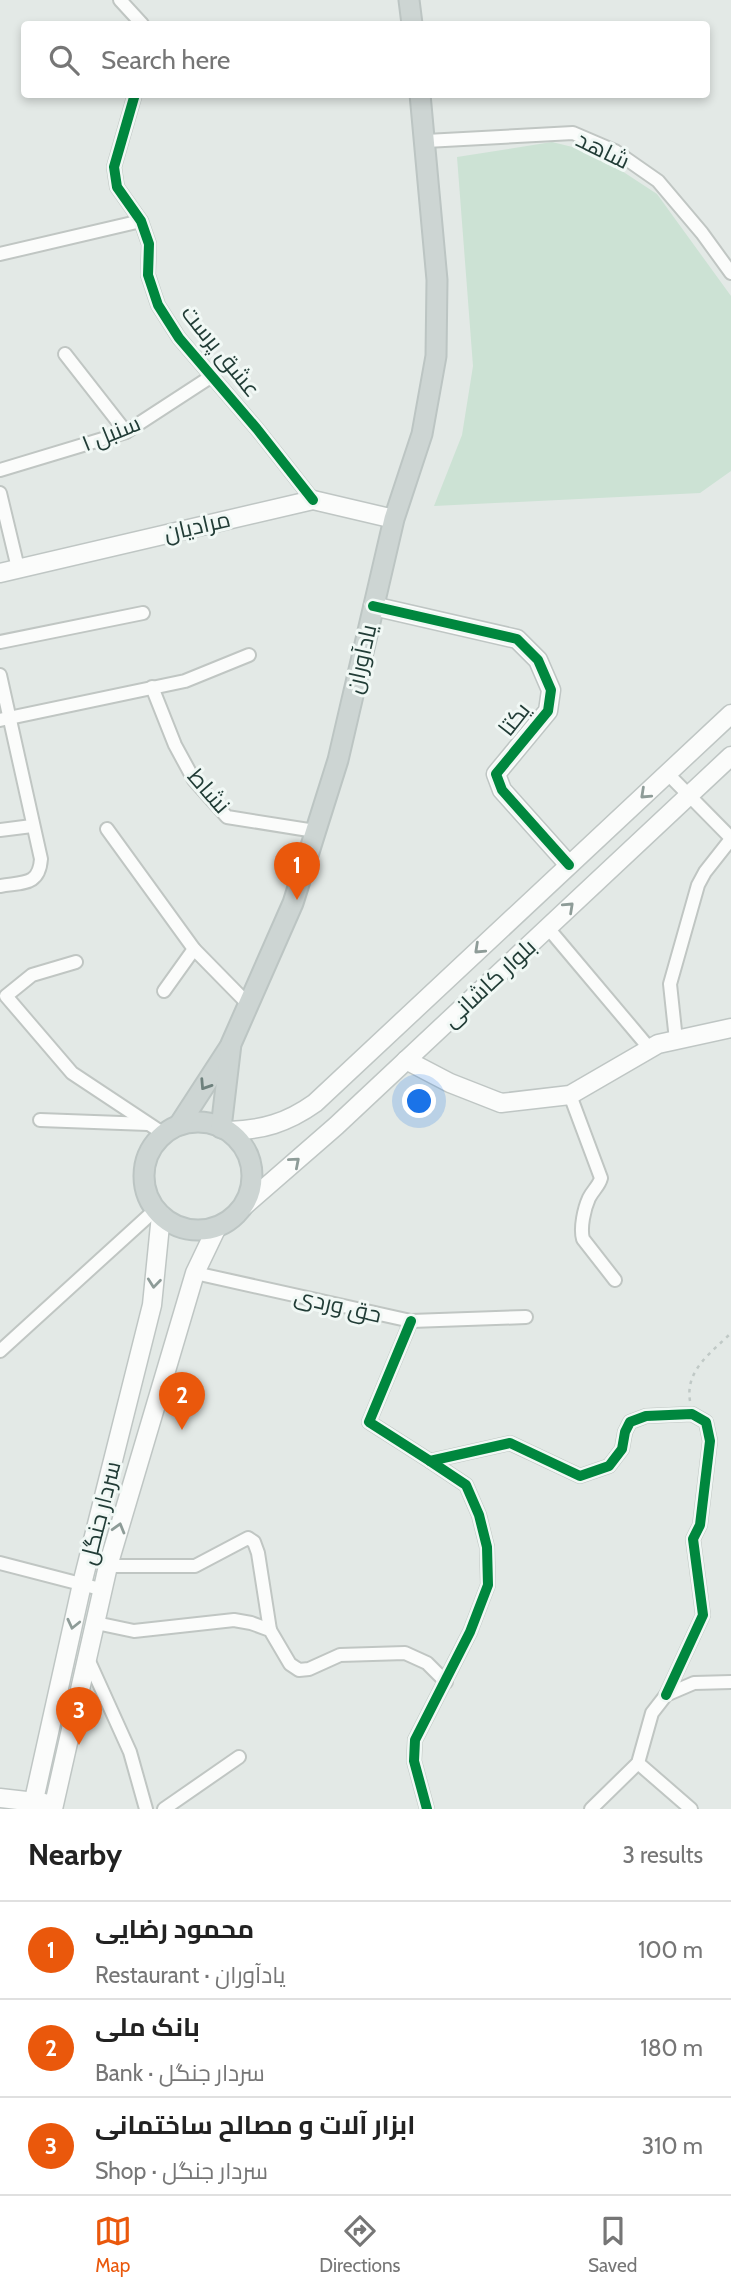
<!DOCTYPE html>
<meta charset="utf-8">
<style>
:root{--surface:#fff;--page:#f6f6f6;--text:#222;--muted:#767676;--line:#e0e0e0;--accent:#ea580c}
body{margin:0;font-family:Cabin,Cairo,sans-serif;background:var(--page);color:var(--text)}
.you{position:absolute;left:420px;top:1102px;width:24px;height:24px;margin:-18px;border:5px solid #fff;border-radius:50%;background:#1a73e8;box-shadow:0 0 0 10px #1a73e833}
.badge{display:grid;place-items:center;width:46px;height:46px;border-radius:50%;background:var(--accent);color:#fff;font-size:23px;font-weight:700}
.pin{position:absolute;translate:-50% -58px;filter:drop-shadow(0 2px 4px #0008)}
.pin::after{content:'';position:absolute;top:37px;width:24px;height:21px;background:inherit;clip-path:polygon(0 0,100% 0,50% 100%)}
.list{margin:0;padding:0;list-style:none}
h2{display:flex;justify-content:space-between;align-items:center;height:91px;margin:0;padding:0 28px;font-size:30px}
h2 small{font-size:23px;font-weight:400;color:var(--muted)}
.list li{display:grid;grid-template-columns:46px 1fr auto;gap:21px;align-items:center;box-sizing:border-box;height:98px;padding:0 28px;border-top:2px solid var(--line)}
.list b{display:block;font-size:26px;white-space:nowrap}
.list p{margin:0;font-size:23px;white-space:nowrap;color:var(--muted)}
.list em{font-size:23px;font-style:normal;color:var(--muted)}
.icon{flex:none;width:38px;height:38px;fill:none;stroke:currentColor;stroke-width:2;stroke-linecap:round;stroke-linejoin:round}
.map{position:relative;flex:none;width:731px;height:1809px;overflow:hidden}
.search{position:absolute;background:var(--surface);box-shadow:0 4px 10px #0003;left:21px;right:21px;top:21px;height:77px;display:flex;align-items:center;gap:18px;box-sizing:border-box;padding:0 24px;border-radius:7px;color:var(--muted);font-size:26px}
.sheet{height:385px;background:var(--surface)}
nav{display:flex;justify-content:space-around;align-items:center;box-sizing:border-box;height:98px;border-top:2px solid var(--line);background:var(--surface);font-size:19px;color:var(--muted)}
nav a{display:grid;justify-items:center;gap:4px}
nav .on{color:var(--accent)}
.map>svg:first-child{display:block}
.green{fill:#cce2d4}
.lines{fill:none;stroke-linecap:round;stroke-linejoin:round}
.street-casing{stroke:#c0c6c3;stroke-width:16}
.secondary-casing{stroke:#bfc6c4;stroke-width:21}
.primary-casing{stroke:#bcc5c3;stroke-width:23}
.path{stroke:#c0c9c6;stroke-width:2.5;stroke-dasharray:3.5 5;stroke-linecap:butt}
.street{stroke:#fbfcfb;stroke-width:12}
.secondary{stroke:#fbfcfb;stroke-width:18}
.primary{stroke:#cdd5d3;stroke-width:19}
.cycleway-casing{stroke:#f1f8f5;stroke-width:15}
.cycleway{stroke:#00873e;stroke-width:10}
.oneway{stroke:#8e9c98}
.oneway2{stroke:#6e817d}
.labels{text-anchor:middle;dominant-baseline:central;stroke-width:6;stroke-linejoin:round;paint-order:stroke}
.street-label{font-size:23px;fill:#213c36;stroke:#f1f8f5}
</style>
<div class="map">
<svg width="731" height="1809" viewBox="0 0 731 1809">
<rect width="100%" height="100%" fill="#e3e9e6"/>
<path class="green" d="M552 142 593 152 657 194 731 296V471L700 493 434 506 462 435 473 366 457 157Z"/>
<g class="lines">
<defs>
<g id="street">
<path d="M120 0 142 24"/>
<path d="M135 94 114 167 117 187 141 221 149 244 148 275 158 305 179 338 257 429 313 500"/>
<path d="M426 141 573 133 615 151 658 181 702 233 731 273"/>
<path d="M0 254 141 221"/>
<path d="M65 354 126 432"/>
<path d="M0 470 126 432 212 376"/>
<path d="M0 493 18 568"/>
<path d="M0 642 143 613"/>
<path d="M0 675 41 859C39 886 23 882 0 886"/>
<path d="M152 687 175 745 194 780 227 817 315 831"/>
<path d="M0 720 185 681 249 655"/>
<path d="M667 773 731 838"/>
<path d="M107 829 194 949 248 1004"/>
<path d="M0 830 32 826"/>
<path d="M548 928 650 1049"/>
<path d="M76 962 32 975 6 996 72 1073 164 1134"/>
<path d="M164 991 194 949"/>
<path d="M676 1040 670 984 698 885 705 872 731 839"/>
<path d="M570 1095 601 1178C599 1186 593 1190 589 1198 584 1209 580 1228 583 1239L615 1280"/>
<path d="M40 1120 148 1124"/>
<path d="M195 1273 411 1321 526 1317"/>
<path d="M411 1321 369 1422 430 1461 510 1443 580 1476 609 1466 622 1449 625 1432 630 1422 646 1416 692 1414 706 1422 710 1441 700 1525 693 1539 703 1615 666 1695"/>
<path d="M0 1351 155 1210"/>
<path d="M0 1563 104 1590"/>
<path d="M108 1566H195L248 1538 254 1542 258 1553 270 1630"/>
<path d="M96 1623 134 1631 234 1620 251 1623 270 1630 290 1664 299 1670 309 1669 340 1655 405 1653 427 1663 446 1682"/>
<path d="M88 1659 130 1752 146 1809"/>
<path d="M638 1763 691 1809"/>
<path d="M164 1809 239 1757"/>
<path d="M427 1809 414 1761 415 1740 470 1632 488 1585 487 1547 479 1515 466 1485 430 1461"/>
<path d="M591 1809 638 1763 652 1713 666 1695 694 1683 731 1682"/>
</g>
<g id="secondary">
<path d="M0 573 313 500 394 519"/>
<path d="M373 606 517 639 538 660 551 690 548 711 496 774 502 790 569 865"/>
<path d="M406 1060 450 1083 501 1103 570 1095 658 1044 731 1028"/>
<path d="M229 1131C262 1130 287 1123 315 1103L731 714"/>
<path d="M243 1207 336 1126 731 756"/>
<path d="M0 1798 44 1803"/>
<path d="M32 1809 82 1584 152 1305 161 1215"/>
<path d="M53 1809 108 1566 195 1273 217 1227"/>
</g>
<g id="primary">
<path d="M409 0 412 24"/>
<circle cx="198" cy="1176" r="54"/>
<path d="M179 1125 229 1048"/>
<path d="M221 1128 231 1044 293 903 338 760 394 519 422 434 436 356 437 280 420 94"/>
</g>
</defs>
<use href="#street" class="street-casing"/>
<use href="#secondary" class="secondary-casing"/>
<use href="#primary" class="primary-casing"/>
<path class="path" d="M690 1401C685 1370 711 1353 731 1333"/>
<use href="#street" class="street"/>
<use href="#secondary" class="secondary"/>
<use href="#primary" class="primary"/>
<defs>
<g id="cycleway">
<path d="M135 94 114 167 117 187 141 221 149 244 148 275 158 305 179 338 257 429 313 500"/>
<path d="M373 606 517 639 538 660 551 690 548 711 496 774 502 790 569 865"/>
<path d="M411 1321 369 1422 430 1461 510 1443 580 1476 609 1466 622 1449 625 1432 630 1422 646 1416 692 1414 706 1422 710 1441 700 1525 693 1539 703 1615 666 1695"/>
<path d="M427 1809 414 1761 415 1740 470 1632 488 1585 487 1547 479 1515 466 1485 430 1461"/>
</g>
</defs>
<use href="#cycleway" class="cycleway-casing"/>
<use href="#cycleway" class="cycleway"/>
</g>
<defs><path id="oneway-chevron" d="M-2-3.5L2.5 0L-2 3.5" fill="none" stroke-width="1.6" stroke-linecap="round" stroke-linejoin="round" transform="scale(1.75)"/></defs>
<g class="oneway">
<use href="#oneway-chevron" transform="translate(645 794) rotate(137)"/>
<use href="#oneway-chevron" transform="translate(569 907) rotate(-43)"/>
<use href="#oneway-chevron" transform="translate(479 949) rotate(137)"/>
<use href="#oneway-chevron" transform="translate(295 1162) rotate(-41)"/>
<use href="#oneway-chevron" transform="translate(154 1283) rotate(96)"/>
<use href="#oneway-chevron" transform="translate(119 1528) rotate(-74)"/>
<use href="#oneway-chevron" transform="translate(73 1624) rotate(103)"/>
</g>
<use class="oneway2" href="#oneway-chevron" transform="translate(205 1085) rotate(123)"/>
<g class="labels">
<g class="street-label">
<text transform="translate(603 150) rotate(26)">شاهد</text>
<text transform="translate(221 351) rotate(51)">عشق پرست</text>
<text transform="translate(111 433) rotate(-22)">سنبل ۱</text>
<text transform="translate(197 526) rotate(-13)">مرادیان</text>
<text transform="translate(361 659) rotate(-77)">یادآوران</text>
<text transform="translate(514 719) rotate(-52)">یکتا</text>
<text transform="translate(209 791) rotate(49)">نشاط</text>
<text transform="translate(489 983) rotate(-43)">بلوار کاشانی</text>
<text transform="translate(338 1305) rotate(13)">حق وردی</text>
<text transform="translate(100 1513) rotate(-76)">سردار جنگل</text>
</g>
</g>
</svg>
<div class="you"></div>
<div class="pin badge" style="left:297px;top:900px">1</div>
<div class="pin badge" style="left:182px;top:1430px">2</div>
<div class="pin badge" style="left:79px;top:1745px">3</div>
<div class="search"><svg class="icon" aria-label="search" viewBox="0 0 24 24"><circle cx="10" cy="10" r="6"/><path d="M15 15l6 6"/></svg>Search here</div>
</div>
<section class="sheet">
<h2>Nearby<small>3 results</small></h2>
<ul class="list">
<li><span class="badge">1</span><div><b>محمود رضایی</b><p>Restaurant · یادآوران</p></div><em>100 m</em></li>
<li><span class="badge">2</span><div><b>بانک ملی</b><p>Bank · سردار جنگل</p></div><em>180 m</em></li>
<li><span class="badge">3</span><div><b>ابزار آلات و مصالح ساختمانی</b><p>Shop · سردار جنگل</p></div><em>310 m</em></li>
</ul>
</section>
<nav>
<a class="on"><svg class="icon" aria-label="map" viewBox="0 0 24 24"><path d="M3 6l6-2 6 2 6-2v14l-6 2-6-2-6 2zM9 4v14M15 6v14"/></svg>Map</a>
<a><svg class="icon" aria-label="directions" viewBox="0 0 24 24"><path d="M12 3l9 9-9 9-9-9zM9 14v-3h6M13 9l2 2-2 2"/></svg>Directions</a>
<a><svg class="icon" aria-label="saved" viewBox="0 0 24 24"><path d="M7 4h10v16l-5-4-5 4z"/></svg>Saved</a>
</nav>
